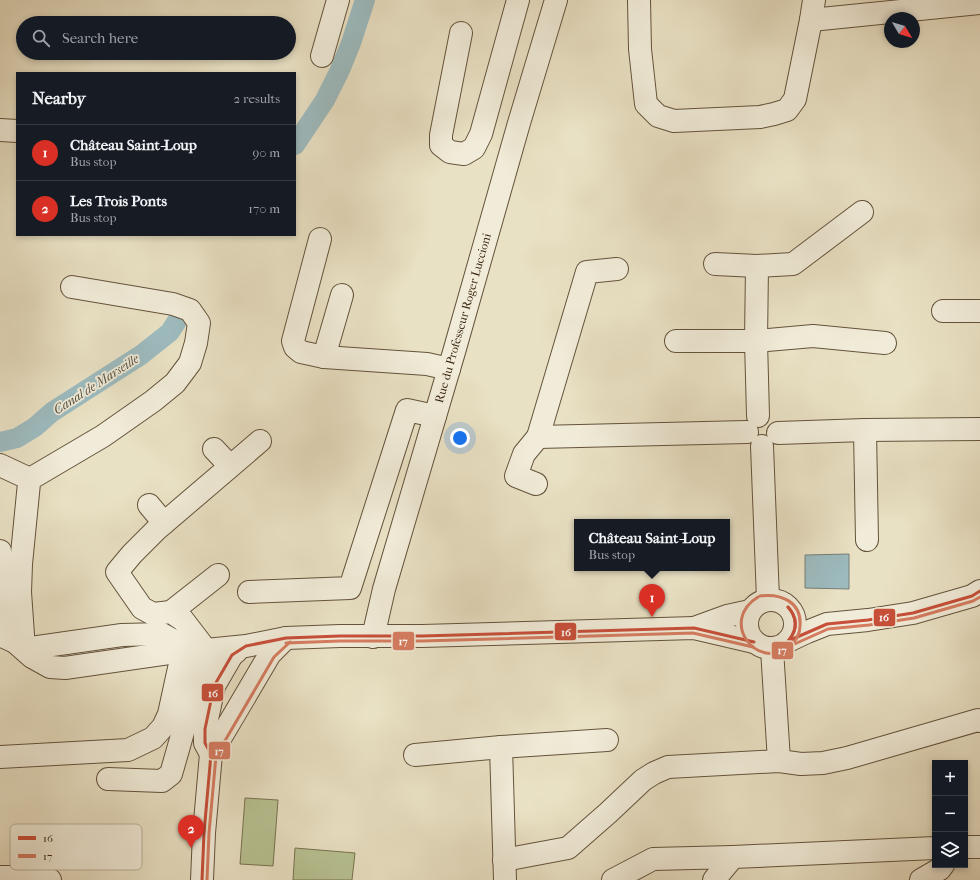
<!DOCTYPE html>
<meta charset="utf-8">
<style>
:root{--surface:#171b24;--page:#242831;--text:#f1f3f6;--muted:#9ea1a6;--line:#363941;--accent:#d93025}
body{margin:0;font-family:"IM FELL French Canon",serif;background:var(--page);color:var(--text)}
.controls{position:absolute;right:12px;bottom:12px;display:grid;overflow:hidden;border-radius:0px;box-shadow:0 2px 6px #0003}
.controls button{width:36px;height:36px;display:grid;place-items:center;padding:0;border:0;border-bottom:1px solid var(--line);background:var(--surface);color:var(--text);font:20px sans-serif}
.compass{position:absolute;left:884px;top:12px;width:36px;height:36px;border-radius:50%;background:var(--surface);box-shadow:0 2px 6px #0003;rotate:128deg}
.you{position:absolute;left:460px;top:438px;width:14px;height:14px;margin:-10px;border:3px solid #fff;border-radius:50%;background:#1a73e8;box-shadow:0 0 0 6px #1a73e833}
.badge{display:grid;place-items:center;width:26px;height:26px;border-radius:50%;background:var(--accent);color:#fff;font-size:13px;font-weight:700}
.pin{position:absolute;translate:-50% -33px;filter:drop-shadow(0 1px 2px #0008)}
.pin::after{content:'';position:absolute;top:21px;width:14px;height:12px;background:inherit;clip-path:polygon(0 0,100% 0,50% 100%)}
.popup{position:absolute;left:574px;top:519px;width:156px;height:52px;box-sizing:border-box;display:grid;place-content:center;border-radius:0px;background:var(--surface);filter:drop-shadow(0 1px 3px #0005);font-size:13px;white-space:nowrap;color:var(--muted)}
.popup b{font-size:15px;color:var(--text)}
.popup::after{content:'';position:absolute;left:50%;top:100%;margin-left:-8px;border:8px solid transparent;border-top-color:var(--surface)}
.list{margin:0;padding:0;list-style:none}
h2{display:flex;justify-content:space-between;align-items:center;height:52px;margin:0;padding:0 16px;font-size:17px}
h2 small{font-size:13px;font-weight:400;color:var(--muted)}
.list li{display:grid;grid-template-columns:26px 1fr auto;gap:12px;align-items:center;box-sizing:border-box;height:56px;padding:0 16px;border-top:1px solid var(--line)}
.list b{display:block;font-size:15px;white-space:nowrap}
.list p{margin:0;font-size:13px;white-space:nowrap;color:var(--muted)}
.list em{font-size:13px;font-style:normal;color:var(--muted)}
.icon{flex:none;width:22px;height:22px;fill:none;stroke:currentColor;stroke-width:2;stroke-linecap:round;stroke-linejoin:round}
.map{position:relative;flex:none;width:980px;height:880px;overflow:hidden}
.search{position:absolute;background:var(--surface);box-shadow:0 2px 6px #0003;left:16px;top:16px;width:280px;height:44px;display:flex;align-items:center;gap:10px;box-sizing:border-box;padding:0 14px;border-radius:22px;color:var(--muted);font-size:15px}
.panel{position:absolute;background:var(--surface);box-shadow:0 2px 6px #0003;left:16px;top:72px;width:280px;height:164px;border-radius:0px}
.map>svg:first-child{display:block}
.green{fill:#b8c293;stroke:#787350}
.water{fill:#9dbbbf;stroke:#747f78}
.lines{fill:none;stroke-linecap:round;stroke-linejoin:round}
.canal{stroke:#9dbbbf;stroke-width:20}
.minor-casing{stroke:#64533c;stroke-width:24}
.minor{stroke:#f1ecd9;stroke-width:22}
.bus-1-casing{stroke:#f1ecd9;stroke-width:6}
.bus-2-casing{stroke:#f1ecd9;stroke-width:6}
.bus-1{stroke:#c84f39;stroke-width:3}
.bus-2{stroke:#d67c60;stroke-width:3}
.labels{text-anchor:middle;dominant-baseline:central;stroke-width:3.5;stroke-linejoin:round;paint-order:stroke}
.street-label{font-size:12px;fill:#37240e;stroke:#f1ecd9}
.water-label{font-size:13px;font-style:italic;fill:#565143;stroke:#f1ecd9}
.key{fill:#f1ecd9;stroke:#b9b09c;stroke-width:1}
.key-label{font-size:11px;fill:#37240e}
.line-badge{stroke:#f1ecd9;stroke-width:1.5}
.badge-label{font-size:11px;text-anchor:middle;font-weight:bold;fill:#fff}
</style>
<div class="map">
<svg width="980" height="880" viewBox="0 0 980 880">
<rect width="100%" height="100%" fill="#e9e1c4"/>
<filter id="stains"><feTurbulence type="fractalNoise" baseFrequency=".005" numOctaves="4"/><feColorMatrix values="0 0 0 0 .2 0 0 0 0 .09 0 0 0 0 .02 0 0 0 .5 -.17"/></filter>
<radialGradient id="worn" r=".72"><stop offset=".6" stop-color="#630" stop-opacity="0"/><stop offset="1" stop-color="#630" stop-opacity=".3"/></radialGradient>
<g class="green">
<path d="M245 798 278 800 273 866 240 864Z"/>
<path d="M295 848 355 853 352 880H293Z"/>
</g>
<path class="water" d="M849 554V589L805 588V555Z"/>
<g class="lines">
<g class="canal">
<path d="M295 145 325 100 340 70 351 43 365 0"/>
<path d="M0 442 17 438 35 427 52 412 141 355 170 332 182 313"/>
</g>
<defs>
<g id="minor">
<path d="M639 0 640 49 646 104 658 116 674 121 760 117 774 114 787 110 795 99 811 20 814 0"/>
<path d="M811 20 980 3"/>
<path d="M461 33 441 135V145L450 152 464 154 474 148 481 134 518 0"/>
<path d="M322 56 338 0"/>
<path d="M0 130 17 131"/>
<path d="M320 239 293 341 295 347 301 352 324 357 427 364 449 369"/>
<path d="M715 264 757 266 793 264 862 212"/>
<path d="M757 266 756 341 758 416"/>
<path d="M943 311H980"/>
<path d="M676 341H756L813 336 885 343"/>
<path d="M324 357 342 295"/>
<path d="M865 430 867 540"/>
<path d="M778 433 865 430 980 429"/>
<path d="M538 437 747 432"/>
<path d="M762 446 768 599"/>
<path d="M214 449 230 466"/>
<path d="M0 465 30 479"/>
<path d="M536 484 516 476 524 454 538 437 587 272 617 269"/>
<path d="M149 505 164 523"/>
<path d="M0 551 5 613 15 642"/>
<path d="M249 592 350 588 407 410 435 416"/>
<circle cx="771" cy="624" r="24"/>
<path d="M171 612 218 575"/>
<path d="M694 628 727 616 750 611"/>
<path d="M0 635 15 642 32 657 50 667 65 668 169 653 182 650"/>
<path d="M373 637 384 589 454 352 519 123 556 0"/>
<path d="M788 641 807 632 827 624 868 620 913 613 972 596 980 591"/>
<path d="M24 649 20 592 21 564 29 483 30 479 103 436 153 401 175 383 190 363 196 343 199 323 190 310 173 304 72 287"/>
<path d="M24 649 122 635 162 634 176 642 182 650 186 660"/>
<path d="M772 649 779 761"/>
<path d="M206 650 183 620 171 612 153 614 142 608 117 572 132 554 156 530 260 441"/>
<path d="M501 747 505 880"/>
<path d="M211 754 205 743V729L214 686 232 655 236 652"/>
<path d="M415 755 501 747 607 740"/>
<path d="M0 757 128 750 153 738 163 727 169 714 179 668 186 660 194 654 206 650 246 646 286 638 340 636H422L694 628 754 642"/>
<path d="M108 779 162 781 171 774 199 676C208 663 219 661 232 655"/>
<path d="M965 847H980"/>
<path d="M733 857 935 848"/>
<path d="M504 860 568 848 608 813 643 780 654 773 668 767 779 761 801 764 823 763 847 758 978 720 980 721"/>
<path d="M0 877H38L50 880"/>
<path d="M202 880 204 833 211 754 270 654 286 638"/>
<path d="M613 880 653 859 733 857 714 880"/>
<path d="M921 880 940 869 943 865"/>
</g>
</defs>
<use href="#minor" class="minor-casing"/>
<use href="#minor" class="minor"/>
<defs>
<g id="bus-1">
<path d="M788 607C797 617 798 629 789 640"/>
<path d="M788 607C797 617 798 629 789 640"/>
<path d="M788 641 827 624 868 620 913 613 972 596 980 591"/>
<path d="M202 880 204 833 211 754 205 743V729L214 686 232 655 246 646 286 638 340 636H422L694 628 754 642"/>
</g>
<g id="bus-2">
<path d="M758 597C719 621 756 671 789 647 795 642 800 634 800 626 802 602 781 593 760 596"/>
<path d="M286 643 340 641H422L693 633 753 647"/>
<path d="M790 646 828 629 869 625 914 618 973 601 980 597"/>
<path d="M207 880 209 833 216 756 274 657 290 642"/>
</g>
</defs>
<use href="#bus-1" class="bus-1-casing"/>
<use href="#bus-2" class="bus-2-casing"/>
<use href="#bus-1" class="bus-1"/>
<use href="#bus-2" class="bus-2"/>
</g>
<g class="labels">
<g class="street-label">
<text transform="translate(463 318) rotate(-74)">Rue du Professeur Roger Luccioni</text>
</g>
<g class="water-label">
<text transform="translate(96 384) rotate(-33)">Canal de Marseille</text>
</g>
</g>
<rect x="10" y="824" width="132" height="46" rx="6" class="key"/>
<rect x="18" y="836" width="18" height="4" fill="#c84f39"/>
<rect x="18" y="854" width="18" height="4" fill="#d67c60"/>
<g class="key-label">
<text x="43" y="842">16</text>
<text x="43" y="860">17</text>
</g>
<g class="line-badge">
<rect x="873" y="608" width="23" height="19" rx="4" fill="#c84f39"/>
<rect x="554" y="622" width="23" height="19" rx="4" fill="#c84f39"/>
<rect x="392" y="631" width="23" height="20" rx="4" fill="#d67c60"/>
<rect x="771" y="641" width="23" height="19" rx="4" fill="#d67c60"/>
<rect x="201" y="683" width="23" height="19" rx="4" fill="#c84f39"/>
<rect x="208" y="741" width="23" height="19" rx="4" fill="#d67c60"/>
</g>
<g class="badge-label">
<text x="884" y="621">16</text>
<text x="566" y="636">16</text>
<text x="403" y="645">17</text>
<text x="782" y="654">17</text>
<text x="213" y="697">16</text>
<text x="219" y="755">17</text>
</g>
<rect width="100%" height="100%" filter="url(#stains)"/>
<rect width="100%" height="100%" fill="url(#worn)"/>
</svg>
<div class="controls">
<button>+</button>
<button>−</button>
<button><svg class="icon" aria-label="layers" viewBox="0 0 24 24"><path d="M12 4l9 5-9 5-9-5zM3 14l9 5 9-5"/></svg></button>
</div>
<svg class="compass" viewBox="-18 -18 36 36"><path d="M0-13l5 13h-10z" fill="#e53935"/><path d="M0 13l5-13h-10z" fill="#9ea1a6"/></svg>
<div class="you"></div>
<div class="pin badge" style="left:652px;top:617px">1</div>
<div class="popup"><b>Château Saint-Loup</b>Bus stop</div>
<div class="pin badge" style="left:191px;top:848px">2</div>
<div class="search"><svg class="icon" aria-label="search" viewBox="0 0 24 24"><circle cx="10" cy="10" r="6"/><path d="M15 15l6 6"/></svg>Search here</div>
<section class="panel">
<h2>Nearby<small>2 results</small></h2>
<ul class="list">
<li><span class="badge">1</span><div><b>Château Saint-Loup</b><p>Bus stop</p></div><em>90 m</em></li>
<li><span class="badge">2</span><div><b>Les Trois Ponts</b><p>Bus stop</p></div><em>170 m</em></li>
</ul>
</section>
</div>
